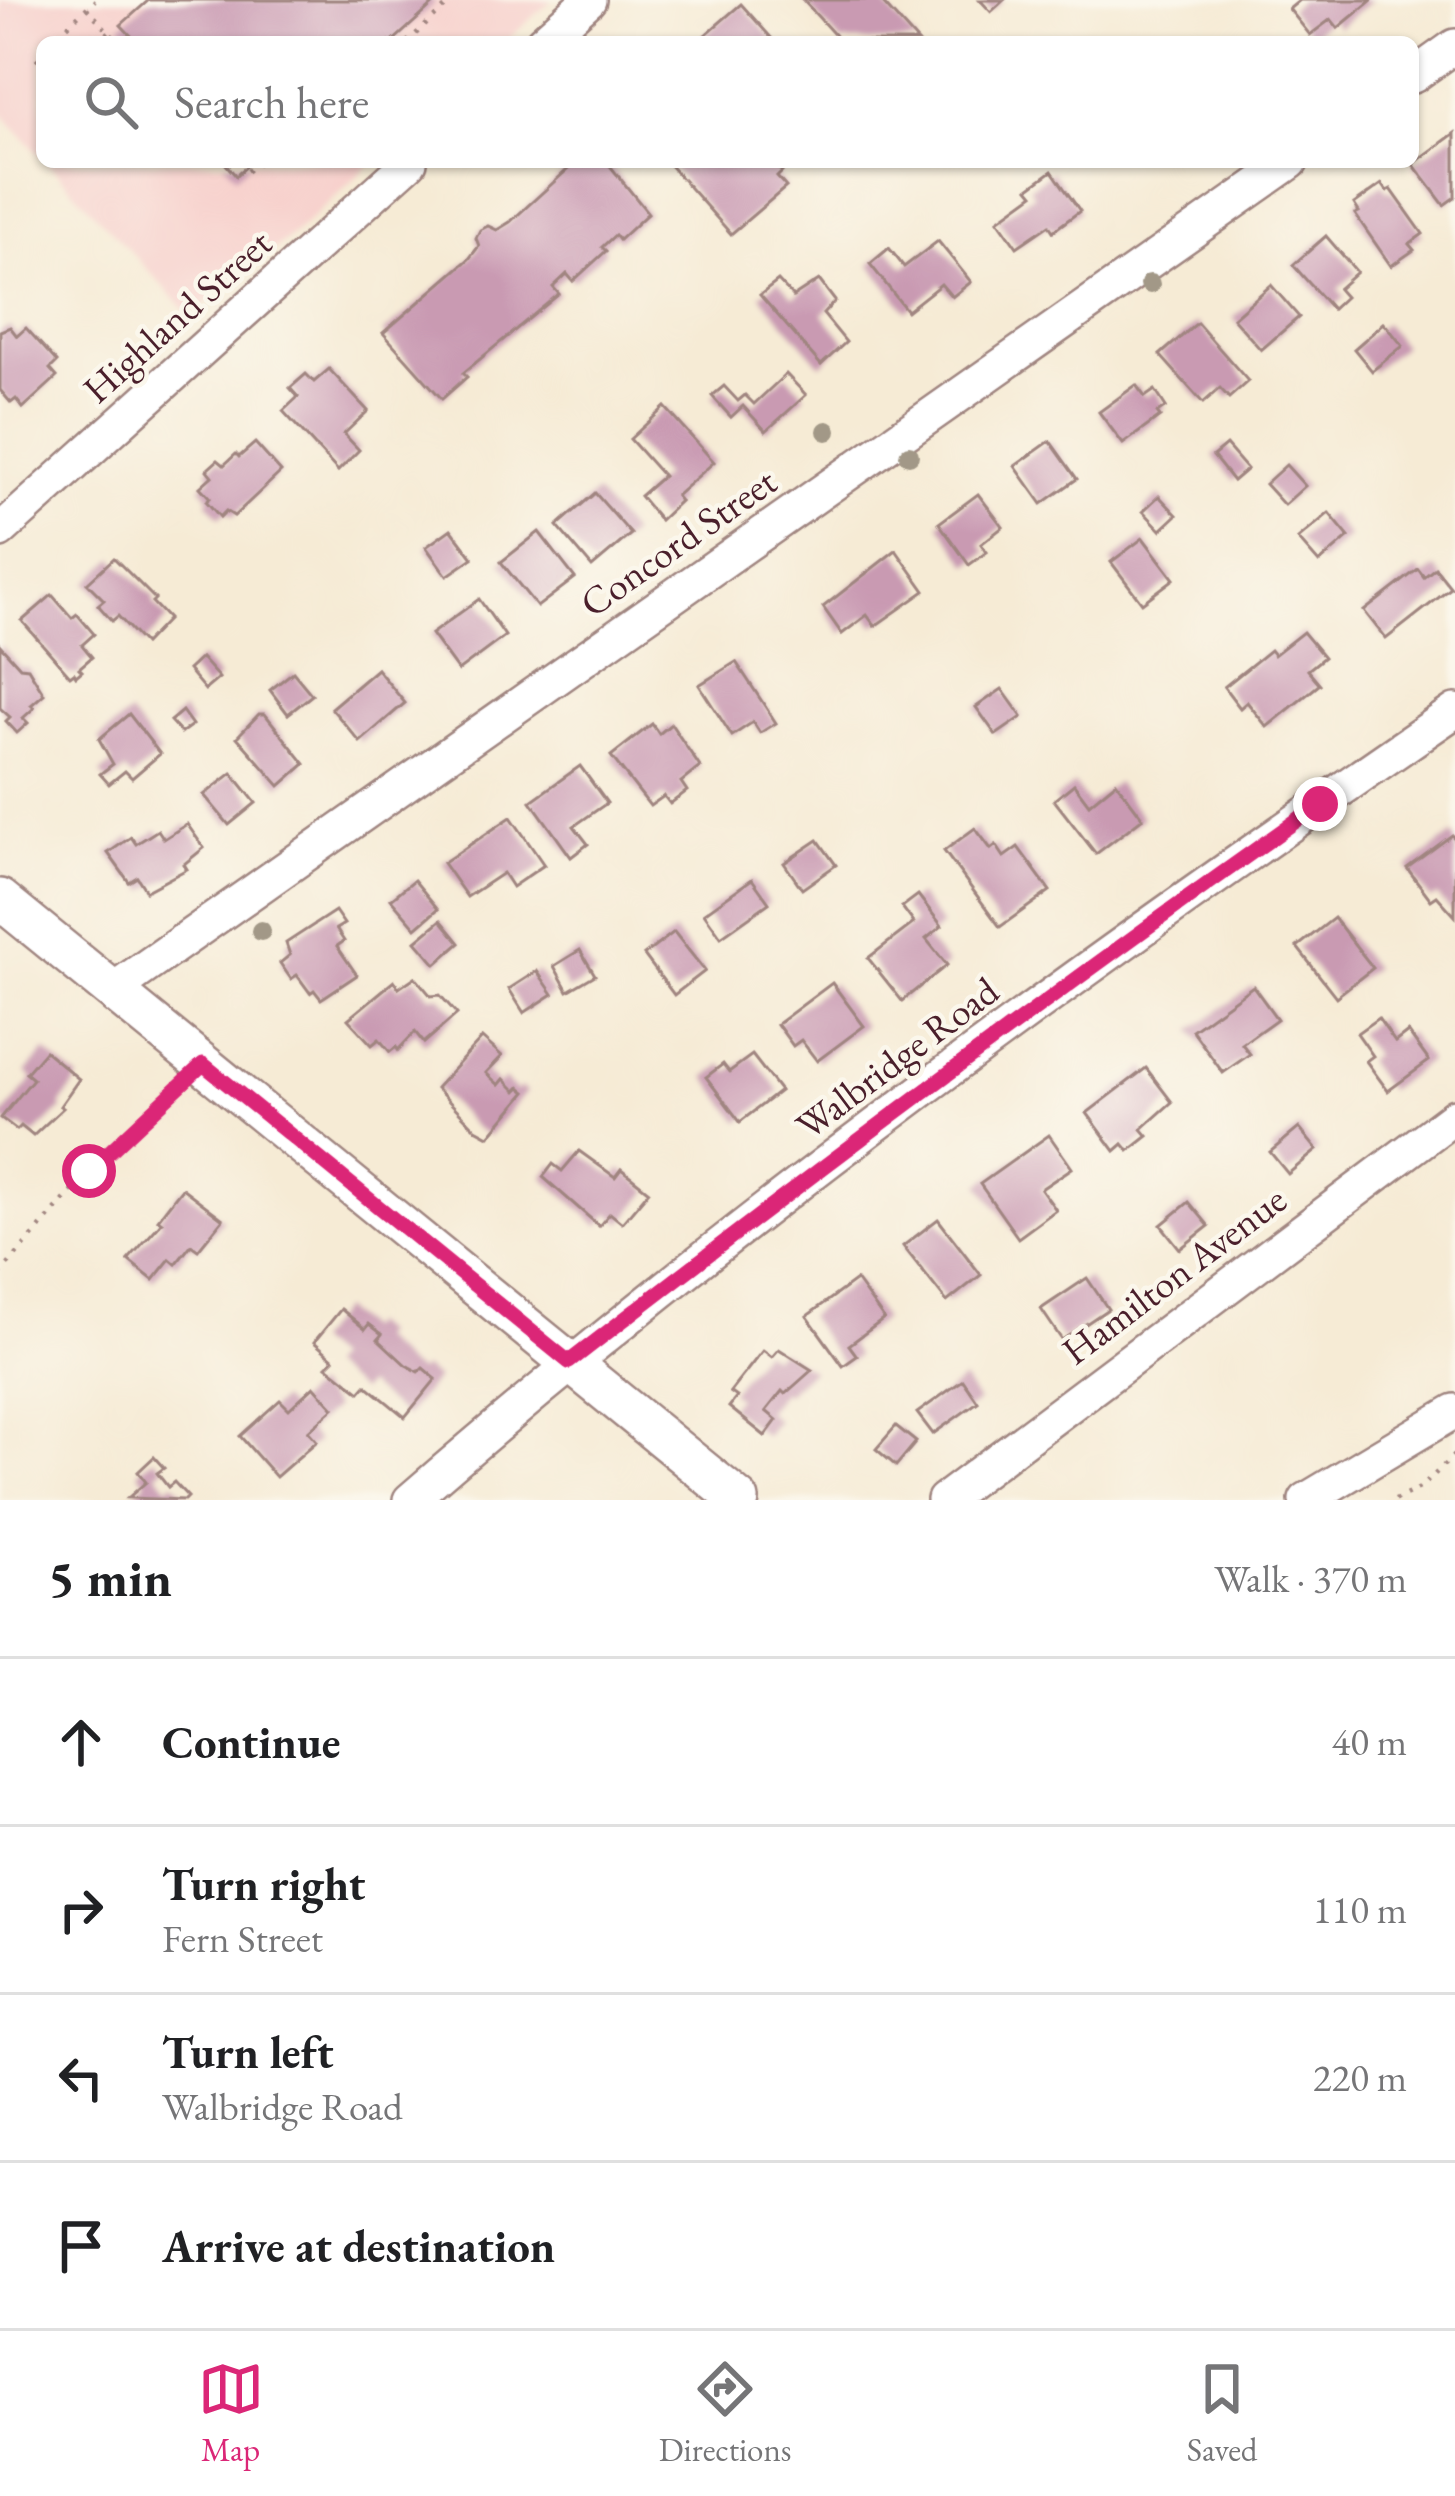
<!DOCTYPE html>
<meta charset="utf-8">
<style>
:root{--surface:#fff;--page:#f2f2f2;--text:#202124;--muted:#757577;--line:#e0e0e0;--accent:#db2777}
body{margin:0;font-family:"EB Garamond",serif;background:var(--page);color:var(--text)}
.stop{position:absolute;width:36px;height:36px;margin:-27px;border:9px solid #db2777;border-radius:50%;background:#fff}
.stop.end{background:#db2777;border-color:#fff;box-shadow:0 3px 12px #0008}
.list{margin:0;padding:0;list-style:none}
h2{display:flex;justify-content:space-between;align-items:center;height:156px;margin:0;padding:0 48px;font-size:51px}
h2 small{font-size:39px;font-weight:400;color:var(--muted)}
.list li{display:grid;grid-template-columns:78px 1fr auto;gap:36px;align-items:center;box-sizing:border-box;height:168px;padding:0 48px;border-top:3px solid var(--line)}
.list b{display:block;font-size:45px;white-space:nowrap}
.list p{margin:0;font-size:39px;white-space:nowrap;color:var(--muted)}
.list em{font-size:39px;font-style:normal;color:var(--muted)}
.icon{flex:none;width:66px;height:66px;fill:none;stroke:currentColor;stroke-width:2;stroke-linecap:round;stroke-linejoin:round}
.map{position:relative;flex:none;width:1455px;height:1500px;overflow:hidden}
.search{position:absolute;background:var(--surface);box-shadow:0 3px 9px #0004;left:36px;right:36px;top:36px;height:132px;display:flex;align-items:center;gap:30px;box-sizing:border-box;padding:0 42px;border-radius:18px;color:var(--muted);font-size:45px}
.sheet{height:828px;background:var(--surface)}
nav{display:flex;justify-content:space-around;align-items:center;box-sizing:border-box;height:168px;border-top:3px solid var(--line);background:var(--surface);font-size:33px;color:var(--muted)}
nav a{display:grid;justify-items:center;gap:6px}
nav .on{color:var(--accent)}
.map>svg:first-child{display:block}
.built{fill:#f7d0cc}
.building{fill:#c99ab2}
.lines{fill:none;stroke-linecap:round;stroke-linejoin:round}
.minor-casing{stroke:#a08580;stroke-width:38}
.tertiary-casing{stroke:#a08580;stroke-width:44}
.path{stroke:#a08580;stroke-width:4.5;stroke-dasharray:3 9;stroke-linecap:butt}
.minor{stroke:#fff;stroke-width:33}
.tertiary{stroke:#fff;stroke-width:39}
.tree{fill:#a29887}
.route{stroke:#db2777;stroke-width:15}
.labels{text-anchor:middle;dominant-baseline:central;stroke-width:9;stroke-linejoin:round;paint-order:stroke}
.street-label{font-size:39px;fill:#4a1f2b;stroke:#fbf7ec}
</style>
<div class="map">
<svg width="1455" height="1500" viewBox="0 0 1455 1500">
<rect width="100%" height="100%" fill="#fbf7ec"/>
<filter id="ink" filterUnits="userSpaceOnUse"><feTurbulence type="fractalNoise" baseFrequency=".00833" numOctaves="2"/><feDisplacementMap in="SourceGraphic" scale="24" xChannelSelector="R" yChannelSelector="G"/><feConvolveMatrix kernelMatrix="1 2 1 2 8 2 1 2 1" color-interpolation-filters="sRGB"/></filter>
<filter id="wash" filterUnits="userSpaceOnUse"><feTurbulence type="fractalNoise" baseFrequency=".004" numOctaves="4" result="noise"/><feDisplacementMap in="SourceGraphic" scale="48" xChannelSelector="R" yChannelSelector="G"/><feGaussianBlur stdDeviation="2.7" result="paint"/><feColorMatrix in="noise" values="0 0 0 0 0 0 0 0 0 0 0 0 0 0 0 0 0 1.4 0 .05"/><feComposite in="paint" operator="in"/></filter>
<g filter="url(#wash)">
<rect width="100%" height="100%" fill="#f6ebd5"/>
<g class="built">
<path d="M0 0H552L505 42H42V157L0 112Z"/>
<path d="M47 162H373L294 234 190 315Z"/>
</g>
<g id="blocks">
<g class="building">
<path d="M149 0H432L435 3 392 42H137L121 25Z"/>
<path d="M803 0H880L918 42H841Z"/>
<path d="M980 0H1004L991 12Z"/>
<path d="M1300 0H1372L1338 28 1331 19 1310 35 1289 9Z"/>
<path d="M741 4 775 42H697Z"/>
<path d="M1455 133V197L1444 205 1413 164Z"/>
<path d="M224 162H251L236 176Z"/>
<path d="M576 162H607L648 213 619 240 615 235 602 247 606 251 573 281 567 274 553 287 559 294 463 373 467 377 442 399 383 333 469 259 479 246 476 238 480 230 488 226 497 230 510 222Z"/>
<path d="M667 162H773L782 172 777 177 786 187 731 234Z"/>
<path d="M1052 171 1080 211 1053 231 1049 225 1017 247 998 220 1034 194 1029 188Z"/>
<path d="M1382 184 1387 191 1391 189 1423 234 1409 244 1414 250 1391 266 1355 214 1359 212 1354 204Z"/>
<path d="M1326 236 1357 272 1338 289 1345 297 1332 309 1293 265Z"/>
<path d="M938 241 971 282 952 297 941 284 907 311 870 264 889 248 904 267Z"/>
<path d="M819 280 835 301 823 314 846 342 821 365 760 295 778 281 793 297Z"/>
<path d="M1271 285 1299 317 1261 350 1233 318Z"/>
<path d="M1197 323 1248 381 1229 398 1220 388 1203 403 1160 355Z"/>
<path d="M1384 323 1403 346 1372 371 1354 349Z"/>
<path d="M10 327 17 336 26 328 57 362 50 369 57 377 23 408 16 399 11 403 0 390V331Z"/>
<path d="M329 369 368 411 344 434 359 450 338 471 283 411 298 397 290 388 306 374 314 382Z"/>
<path d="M786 374 806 395 766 431 743 406 731 417 712 396 724 386 738 401 745 395 754 404Z"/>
<path d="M1136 385 1145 397 1155 390 1166 407 1157 413 1160 417 1123 444 1099 412Z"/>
<path d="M665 407 714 462 676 496 680 501 660 520 640 496 663 476 630 439Z"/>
<path d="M1050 441 1077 479 1042 504 1015 466Z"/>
<path d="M255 443 281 472 234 516 226 511 220 517 206 501 210 498 200 487 212 476 207 470 218 460 224 465 236 454 239 457Z"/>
<path d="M1226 445 1247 469 1233 481 1213 456Z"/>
<path d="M1286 465 1305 486 1284 505 1265 484Z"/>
<path d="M595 493 631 534 592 567 557 526Z"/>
<path d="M978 494 1003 527 981 544 987 552 969 565 939 523Z"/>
<path d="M1159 496 1177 515 1161 530 1143 511Z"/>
<path d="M1329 513 1349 537 1319 563 1298 539Z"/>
<path d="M451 529 473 558 447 576 426 547Z"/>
<path d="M539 532 575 578 537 607 501 562Z"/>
<path d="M1143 538 1174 579 1142 603 1111 562Z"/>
<path d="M896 550 925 591 875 626 867 615 842 634 823 607Z"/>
<path d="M114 558 155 599 152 602 168 619 144 644 118 616 112 621 98 605 104 600 87 583Z"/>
<path d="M1435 568 1451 588 1386 639 1364 611 1418 569 1424 577Z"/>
<path d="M52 595 72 618 77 614 94 634 82 645 92 657 79 668 82 671 76 676 74 673 70 676 22 621Z"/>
<path d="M479 599 505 636 458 671 431 634Z"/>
<path d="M1303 632 1324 657 1308 670 1320 684 1267 727 1247 702 1240 708 1224 687 1270 650 1274 655Z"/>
<path d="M0 645 20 667 28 668 44 694 31 705 34 708 23 718 28 723 17 733 6 721 10 717 0 708Z"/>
<path d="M201 658 219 678 205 690 188 670Z"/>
<path d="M736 662 776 723 760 733 753 722 732 736 699 685Z"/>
<path d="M377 669 405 703 360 742 331 708Z"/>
<path d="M293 672 312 695 288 714 270 690Z"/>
<path d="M1002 689 1022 717 996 735 976 707Z"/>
<path d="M182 711 192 725 181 733 170 721Z"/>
<path d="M129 714 160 754 132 778 125 771 109 784 100 774 113 764 99 739Z"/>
<path d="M259 714H265L305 764 280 786 237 737Z"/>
<path d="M652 724 659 734 671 724 700 767 681 782 687 791 670 804 664 796 650 806 611 756Z"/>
<path d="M580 766 607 803 574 826 588 844 571 857 531 801Z"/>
<path d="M232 773 256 803 229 825 204 795Z"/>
<path d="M1116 782 1143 818 1096 854 1054 800 1074 784 1089 804Z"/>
<path d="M511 817 544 865 512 887 503 873 467 897 443 863Z"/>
<path d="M187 824 204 848 184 864 187 869 146 891 137 877 129 882 108 853 131 837 136 844 158 830 164 839Z"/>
<path d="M975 828 991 849 996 845 1004 857 1018 847 1050 891 1000 927 944 851Z"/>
<path d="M1452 835 1455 839V916L1437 896 1431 900 1407 868Z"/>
<path d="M818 840 836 865 802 889 784 863Z"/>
<path d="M752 879 769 903 721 937 704 913Z"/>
<path d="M414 880 438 909 416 928 391 899Z"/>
<path d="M918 895 942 926 926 939 947 965 902 1001 868 958 914 923 902 907Z"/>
<path d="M335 911 344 924 336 929 344 941 337 946 357 975 321 999 314 990 310 993 297 975 291 979 280 963 290 955 286 943Z"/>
<path d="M1334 918 1373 968 1336 997 1297 947Z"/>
<path d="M441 920 460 943 436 964 416 941Z"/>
<path d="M674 932 705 971 674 995 644 955Z"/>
<path d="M580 950 595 975 568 991 554 966Z"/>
<path d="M537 971 553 994 524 1013 509 989Z"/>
<path d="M415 977 431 996 440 995 457 1014 424 1043 415 1032 398 1050 396 1047 390 1052 379 1039 372 1045 348 1019 394 981 399 988Z"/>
<path d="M832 983 864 1026 817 1061 801 1040 793 1046 777 1024Z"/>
<path d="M1253 986 1277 1019 1242 1044 1250 1054 1223 1073 1192 1030Z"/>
<path d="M1378 1018 1395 1042 1408 1032 1429 1061 1388 1091 1366 1061 1373 1056 1357 1033Z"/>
<path d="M482 1038 502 1056 486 1073 499 1085 504 1079 516 1091 520 1087 526 1092 489 1136 476 1129 436 1088Z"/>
<path d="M45 1051 79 1079 60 1106 63 1108 33 1136 21 1126 17 1130 1 1118 33 1079 26 1073Z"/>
<path d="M752 1055 780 1091 740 1122 706 1077 723 1064 729 1072Z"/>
<path d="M1146 1068 1172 1102 1142 1129 1148 1136 1129 1151 1123 1144 1115 1151 1087 1113Z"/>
<path d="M1299 1128 1317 1150 1288 1174 1270 1152Z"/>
<path d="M1049 1135 1072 1168 1041 1189 1056 1210 1018 1238 980 1184Z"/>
<path d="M579 1151 615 1177 621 1169 649 1191 622 1223 610 1213 599 1226 543 1177 553 1164 562 1171Z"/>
<path d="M182 1188 223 1219 198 1250 191 1245 176 1264 170 1259 153 1280 128 1260 162 1222 158 1219Z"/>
<path d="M1189 1202 1209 1226 1180 1249 1161 1225Z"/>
<path d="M938 1219 981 1275 947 1302 903 1246Z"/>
<path d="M1087 1278 1108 1309 1062 1340 1041 1309Z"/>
<path d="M856 1280 884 1319 849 1345 857 1356 843 1366 807 1316Z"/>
<path d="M341 1309 365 1329 369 1324 382 1334 378 1339 406 1365 419 1372 423 1368 436 1379 405 1417 366 1385 360 1392 327 1366 334 1359 314 1342Z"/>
<path d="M779 1349 812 1370 785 1394 782 1391 766 1411 777 1420 765 1436 729 1407 737 1397 730 1392 763 1350 772 1357Z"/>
<path d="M963 1380 978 1402 933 1434 917 1413Z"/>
<path d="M314 1386 334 1408 308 1431 317 1441 276 1477 240 1436 280 1400 289 1409Z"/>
<path d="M896 1426 916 1442 896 1466 876 1449Z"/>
<path d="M154 1457 164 1468 157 1473 168 1487 174 1482 188 1497 185 1500 128 1498 146 1482 138 1472Z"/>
</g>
</g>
</g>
<g filter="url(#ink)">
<use href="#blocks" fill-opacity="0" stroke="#a08580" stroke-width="3"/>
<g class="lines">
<defs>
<g id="minor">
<path d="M542 42 589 0"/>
<path d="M1413 76 1455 46"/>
<path d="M0 531 410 162"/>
<path d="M113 990 1291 162"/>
<path d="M410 1500C740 1214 1095 958 1455 711"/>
<path d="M944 1500 1455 1116"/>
<path d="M1306 1500 1455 1411"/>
</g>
<path id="tertiary" d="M0 899 739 1500"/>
</defs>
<use href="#minor" class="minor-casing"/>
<use href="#tertiary" class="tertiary-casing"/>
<g class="path">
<path d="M87 8 118 42"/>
<path d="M50 42 95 0"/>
<path d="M98 42 109 32"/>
<path d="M407 42 453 0"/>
<path d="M42 49 35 56 42 64"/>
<path d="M230 162 242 175 260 162"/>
<path d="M0 1274 89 1171 178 1087"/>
<path d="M1395 1500 1422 1487 1455 1454"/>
</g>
<use href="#minor" class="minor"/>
<use href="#tertiary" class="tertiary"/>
</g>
<g class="tree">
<circle cx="1150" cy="284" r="10"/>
<circle cx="827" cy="431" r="10"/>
<circle cx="909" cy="455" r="10"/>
<circle cx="261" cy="931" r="10"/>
</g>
</g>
<g class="lines" filter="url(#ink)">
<path class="route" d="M89 1171 203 1064 569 1362C816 1170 1065 984 1320 804"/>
</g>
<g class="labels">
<g class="street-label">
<text transform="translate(177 316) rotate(-42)">Highland Street</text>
<text transform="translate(678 542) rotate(-35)">Concord Street</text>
<text transform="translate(897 1058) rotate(-37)">Walbridge Road</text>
<text transform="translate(1174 1275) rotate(-37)">Hamilton Avenue</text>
</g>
</g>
</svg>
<div class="stop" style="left:89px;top:1171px"></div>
<div class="stop end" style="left:1320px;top:804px"></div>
<div class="search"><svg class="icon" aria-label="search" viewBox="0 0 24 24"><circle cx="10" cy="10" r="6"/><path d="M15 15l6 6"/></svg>Search here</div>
</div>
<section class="sheet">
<h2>5 min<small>Walk · 370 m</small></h2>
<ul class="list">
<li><svg class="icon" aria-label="ahead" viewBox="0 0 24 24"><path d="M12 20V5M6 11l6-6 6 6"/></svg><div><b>Continue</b></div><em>40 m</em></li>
<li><svg class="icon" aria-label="right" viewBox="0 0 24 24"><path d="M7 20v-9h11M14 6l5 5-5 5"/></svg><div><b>Turn right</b><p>Fern Street</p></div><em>110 m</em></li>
<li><svg class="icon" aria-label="left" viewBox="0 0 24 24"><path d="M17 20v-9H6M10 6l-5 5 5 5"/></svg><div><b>Turn left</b><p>Walbridge Road</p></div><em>220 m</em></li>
<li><svg class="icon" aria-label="arrive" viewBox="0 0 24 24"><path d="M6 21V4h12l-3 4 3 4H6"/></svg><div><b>Arrive at destination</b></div></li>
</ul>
</section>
<nav>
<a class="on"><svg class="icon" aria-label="map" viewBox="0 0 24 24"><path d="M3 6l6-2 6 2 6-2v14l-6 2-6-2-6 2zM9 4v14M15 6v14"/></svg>Map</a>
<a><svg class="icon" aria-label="directions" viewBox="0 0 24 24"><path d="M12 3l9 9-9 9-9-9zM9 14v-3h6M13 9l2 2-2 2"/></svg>Directions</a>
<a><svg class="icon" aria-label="saved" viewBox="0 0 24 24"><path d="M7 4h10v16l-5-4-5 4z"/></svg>Saved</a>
</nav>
